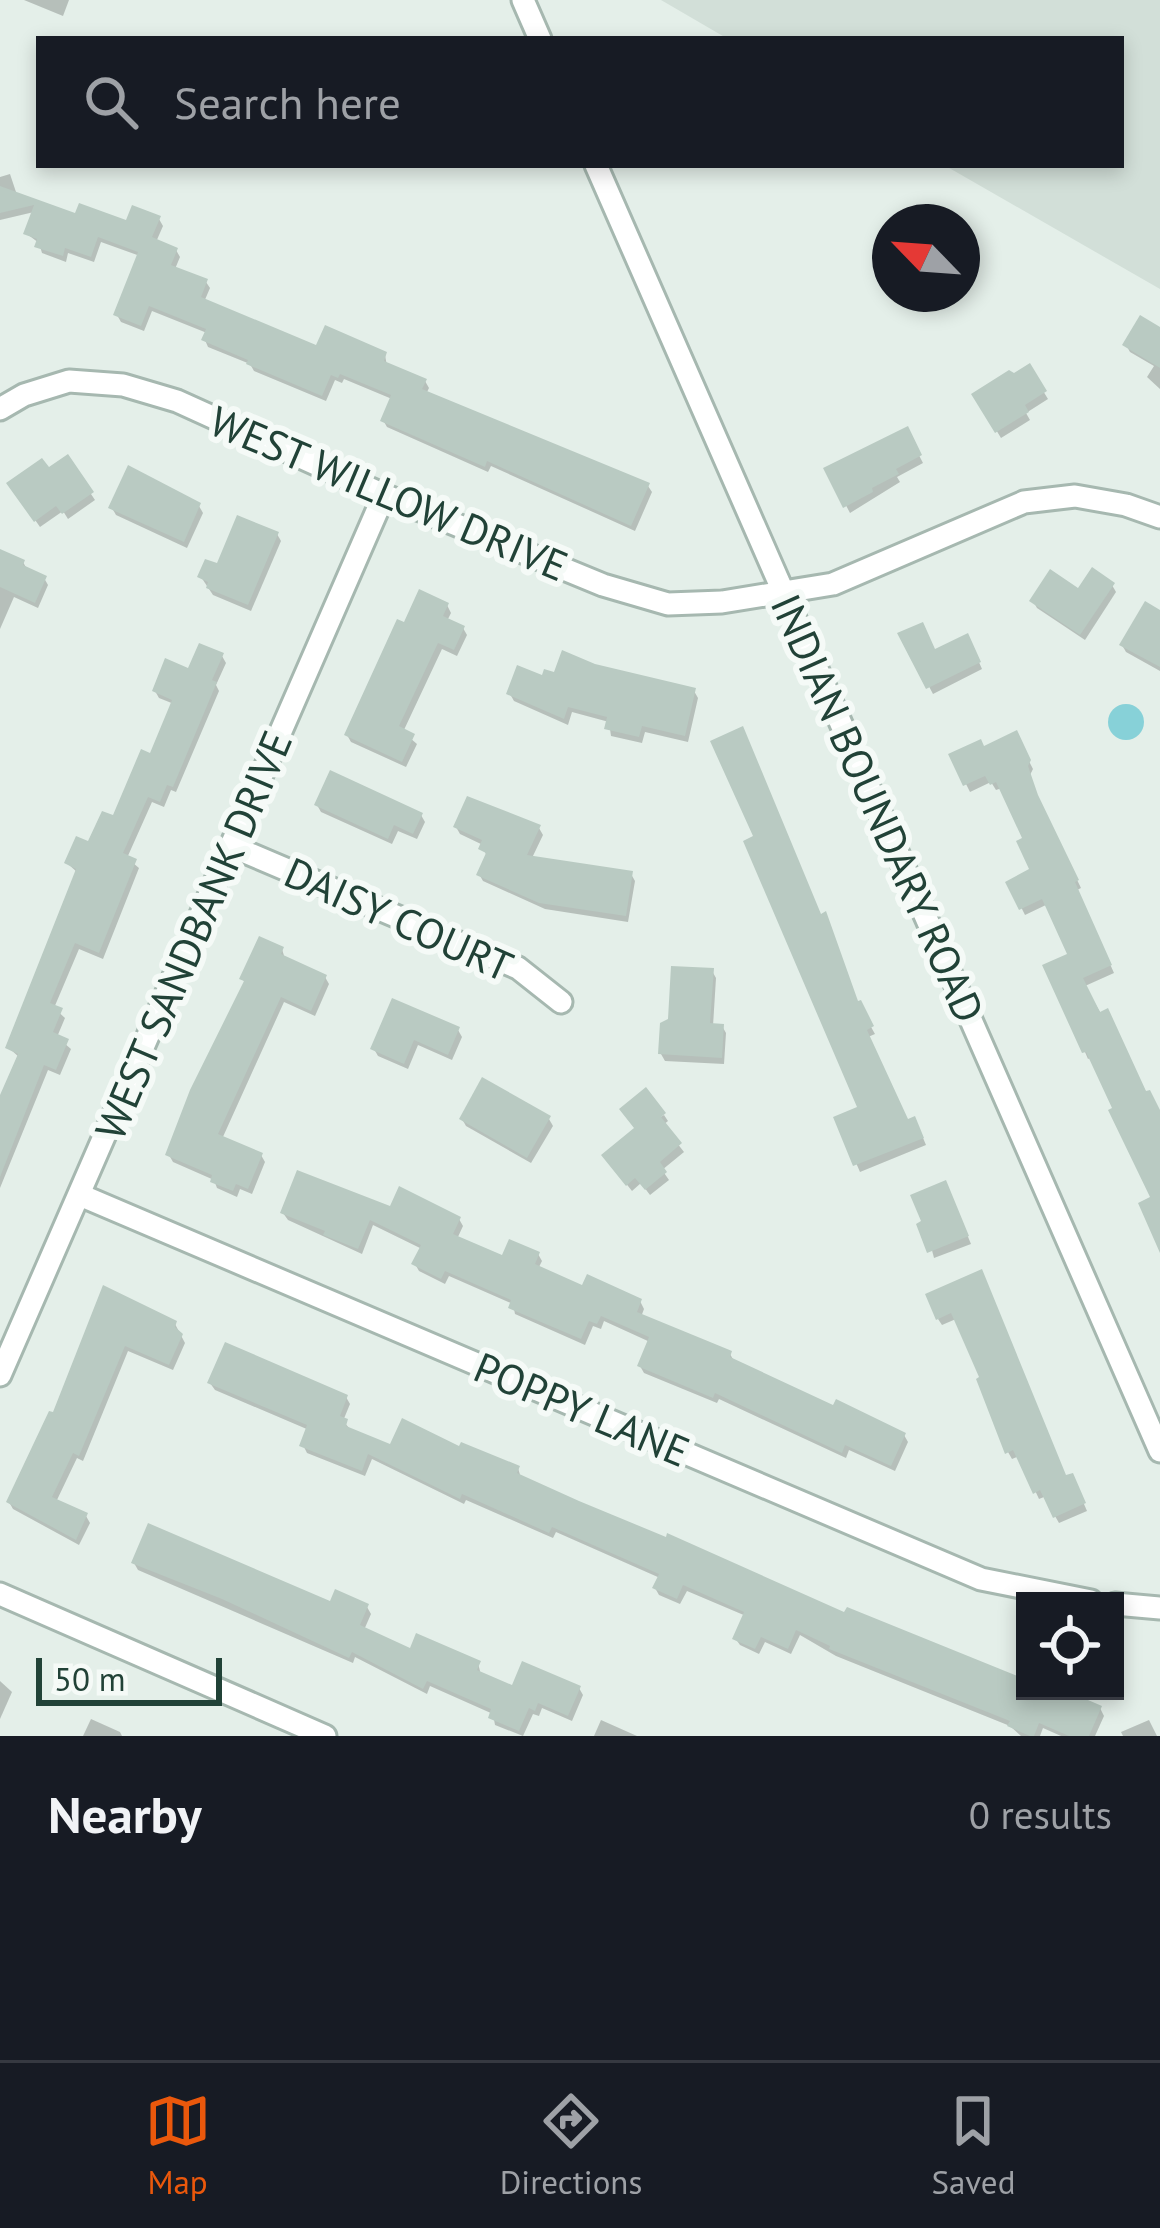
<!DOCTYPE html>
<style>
:root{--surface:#171b24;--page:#242831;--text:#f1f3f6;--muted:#9ea1a6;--line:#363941;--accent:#ea580c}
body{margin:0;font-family:"PT Sans",sans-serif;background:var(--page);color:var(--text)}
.controls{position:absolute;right:36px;bottom:36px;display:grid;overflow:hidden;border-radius:0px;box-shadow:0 6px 18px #0003}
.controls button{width:108px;height:108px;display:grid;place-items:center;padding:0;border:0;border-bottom:3px solid var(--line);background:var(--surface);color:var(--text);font:60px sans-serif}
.compass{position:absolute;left:872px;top:204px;width:108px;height:108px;border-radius:50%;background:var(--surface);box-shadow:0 6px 18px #0003;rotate:295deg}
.scale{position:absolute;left:36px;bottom:30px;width:186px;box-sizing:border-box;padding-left:12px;border:6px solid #214237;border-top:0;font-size:33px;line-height:42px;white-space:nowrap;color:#214237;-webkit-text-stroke:9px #f5faf7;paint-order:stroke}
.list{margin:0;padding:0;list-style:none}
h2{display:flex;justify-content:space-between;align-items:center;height:156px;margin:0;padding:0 48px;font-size:51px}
h2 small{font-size:39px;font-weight:400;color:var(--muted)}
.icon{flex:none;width:66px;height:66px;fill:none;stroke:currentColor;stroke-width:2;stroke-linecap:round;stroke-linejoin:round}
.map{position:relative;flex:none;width:1160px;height:1736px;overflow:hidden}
.search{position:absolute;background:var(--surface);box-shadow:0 6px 18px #0003;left:36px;right:36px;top:36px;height:132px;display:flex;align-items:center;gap:30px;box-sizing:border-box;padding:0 42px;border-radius:0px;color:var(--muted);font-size:45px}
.sheet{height:324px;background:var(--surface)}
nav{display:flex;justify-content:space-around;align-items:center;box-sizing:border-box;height:168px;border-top:3px solid var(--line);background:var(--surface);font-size:33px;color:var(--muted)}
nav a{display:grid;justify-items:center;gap:6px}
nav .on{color:var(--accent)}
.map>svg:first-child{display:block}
.built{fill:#d2dfd8}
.water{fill:#87d1d8}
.shadow{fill:#0003}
.building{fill:#b9cac2}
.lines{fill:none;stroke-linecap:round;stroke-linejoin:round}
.street-casing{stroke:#a6b8b0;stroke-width:27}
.street{stroke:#fff;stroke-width:21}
.labels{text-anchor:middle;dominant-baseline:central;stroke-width:12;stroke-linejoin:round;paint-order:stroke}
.street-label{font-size:42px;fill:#214237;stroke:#f5faf7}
</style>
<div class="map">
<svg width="1160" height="1736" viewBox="0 0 1160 1736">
<rect width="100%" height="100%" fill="#e4efe9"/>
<path class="built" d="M661 0H1160V289L944 165H1121V39H728Z"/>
<circle class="water" cx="1126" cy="722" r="18"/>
<g class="shadow">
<path d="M24 0H69L63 16Z"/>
<path d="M10 174 17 195 77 216 128 224 159 219 163 226 156 242 176 250 180 257 175 269 206 282 210 288 204 302 318 349 385 355 387 366 425 381 429 388 426 394 648 486 652 492 635 531 491 466 488 472 387 427 383 420 392 399 344 379 342 383 335 380 326 401 254 371 250 364 208 347 205 340 207 333 152 311 144 331 121 322 117 315 140 256 101 242 94 262 68 253 66 262 42 253 39 243 27 234 34 212 0 220V177Z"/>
<path d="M1160 330V389L1147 377 1154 366 1130 352 1126 345Z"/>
<path d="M1029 368 1048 399 1026 413 1030 420 1001 438 975 395Z"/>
<path d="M906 430 923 463 897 477 900 482 850 513 827 469Z"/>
<path d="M67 458 95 500 68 519 63 511 40 527 10 484 48 472Z"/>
<path d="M199 506 203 513 187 548 116 515 112 508Z"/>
<path d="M277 534 281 541 251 611 213 595 201 577Z"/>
<path d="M0 555 23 562 28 571 44 578 48 585 38 608 14 597 0 629Z"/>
<path d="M1112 585 1116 592 1085 640 1037 608 1033 601Z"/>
<path d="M447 605 451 613 447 621 463 628 467 635 457 656 442 649 403 732 417 744 406 767 351 742 347 735 406 626Z"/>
<path d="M1160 614V671L1126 652 1122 645Z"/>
<path d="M902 635 934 652 971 644 982 669 933 694Z"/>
<path d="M222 656 226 663 216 685 219 691 176 792 171 790 164 807 152 802 127 858 139 868 103 959 79 949 54 1008 65 1018 57 1037 71 1049 60 1075 48 1070 0 1188V1102L20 1058 9 1048 78 873 67 863 115 819 152 757 174 704 159 698 155 691Z"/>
<path d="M594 667 694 691 698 698 688 742 645 732 642 743 611 736 609 722 572 712 568 725 514 701 510 694 544 678Z"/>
<path d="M1015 734 1033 769 1030 775 1041 806 1081 888 1077 890 1114 973 1085 986 1160 1116V1238L1154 1199 1092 1057 1088 1059 1085 1052 1071 955 1048 904 1025 915 1009 883 1033 871 1026 839 1002 788 996 790 991 782 970 792 952 756 984 749Z"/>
<path d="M317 805 421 815 425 822 417 839 398 831 392 844 321 812Z"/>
<path d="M456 827 539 828 543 835 532 858 631 874 635 881 628 922 545 909 483 881 479 874 487 858 483 845 460 834Z"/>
<path d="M282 949 285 959 325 977 329 984 315 1016 284 1002 222 1139 261 1155 265 1162 252 1194 240 1189 237 1197 217 1188 214 1180 173 1162 169 1155 245 984 243 979Z"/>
<path d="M712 971 716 978 713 1026H722L726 1033 724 1064 665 1061 661 1054Z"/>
<path d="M858 1004 875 1034 868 1037 907 1122 918 1126 926 1145 860 1172 837 1119 861 1109Z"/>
<path d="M458 1030 462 1037 452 1060 418 1045 408 1069 378 1056 374 1049Z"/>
<path d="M664 1115 668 1121 663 1125 684 1152 662 1170 669 1180 650 1195 641 1183 632 1191 609 1162 637 1130Z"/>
<path d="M462 1119H549L553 1126 531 1163 466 1126Z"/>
<path d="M949 1191 971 1244 934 1258 925 1223Z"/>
<path d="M391 1210 459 1219 463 1226 457 1239 504 1259 538 1254 542 1261 538 1269 583 1289 640 1301 644 1309 641 1317 730 1354 734 1361 835 1409 904 1435 908 1442 895 1471 849 1450 846 1458 719 1399 717 1403 644 1373 640 1366 650 1342 604 1321 601 1329 593 1326 585 1345 515 1314 513 1304 449 1276 445 1284 419 1271 415 1264 422 1249 373 1225 362 1254 288 1220 283 1213Z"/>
<path d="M981 1273 1066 1479 1075 1483 1087 1511 1059 1523 1044 1497 1039 1499 1019 1456 1012 1459 1008 1452 983 1379 956 1319 942 1325 938 1319Z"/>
<path d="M105 1289 175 1324 185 1343 173 1370 128 1351 83 1461 77 1458 56 1502 86 1516 90 1523 79 1545 13 1509 9 1502 54 1416Z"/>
<path d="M210 1383 346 1397 350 1404 343 1421 350 1429 391 1448 460 1450 518 1468 521 1478 846 1616 1025 1682V1691H1060L1100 1708 1104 1716 1095 1736H1061L1043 1728 1040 1736H1021L1010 1726 836 1656 800 1635 791 1654 765 1642 759 1654 740 1645 735 1638 746 1616 687 1591 680 1604 659 1595 655 1588 660 1578 556 1532 553 1538 466 1500 464 1504 372 1459 365 1476 307 1453 303 1445 309 1430 215 1390Z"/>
<path d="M134 1563 331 1605 367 1607 371 1614 364 1630 411 1652 478 1663 481 1675 513 1689 579 1688 583 1695 572 1721 542 1708 539 1716 533 1714 523 1736 495 1725 493 1714 430 1686 427 1694 355 1657 353 1663 138 1570Z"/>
<path d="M0 1681 12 1692 0 1719Z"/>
<path d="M91 1719 120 1732 122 1736H83Z"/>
<path d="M601 1720 637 1736H594Z"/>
<path d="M1149 1720 1157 1736H1123L1121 1732Z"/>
</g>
<g class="building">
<path d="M0 186 75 213 79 203 126 220 132 205 161 216 152 237 178 248 171 265 208 279 201 297 316 345 325 325 387 352 384 361 427 379 422 389 650 483 631 526 487 461 485 467 380 421 391 395 340 374 338 378 331 375 322 396 246 364 248 360 201 340 206 329 149 306 141 326 113 315 138 252 98 237 91 257 65 248 63 256 34 247 37 239 23 234 34 205 0 213Z"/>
<path d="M1140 315 1160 327V368L1122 345Z"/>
<path d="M1030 363 1047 391 1025 405 1029 412 995 433 971 394 1009 370 1014 373Z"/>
<path d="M908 426 922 455 896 469 899 474 872 488 873 492 843 508 823 468Z"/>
<path d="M68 454 94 492 62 514 56 506 34 522 6 483 42 458 49 467Z"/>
<path d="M128 465 201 503 184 542 108 508Z"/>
<path d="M237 515 279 532 248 605 206 588 208 582 197 577 205 559 217 563Z"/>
<path d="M0 549 25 560 23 565 47 576 35 603 0 587Z"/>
<path d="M1092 567 1115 583 1080 635 1029 601 1050 569 1078 588Z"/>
<path d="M419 589 449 603 443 616 465 626 454 650 438 643 399 726 415 734 402 762 344 735 397 619 404 622Z"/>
<path d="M1145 601 1160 610V667L1119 645Z"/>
<path d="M923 622 935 649 968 633 981 662 926 689 897 633Z"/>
<path d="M199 643 224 653 212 680 217 682 173 787 167 785 160 802 148 797 123 853 137 859 99 953 75 943 50 1003 63 1008 53 1032 69 1039 56 1070 44 1065 0 1177V1095L18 1054 5 1048 76 869 64 863 76 836 88 841 102 811 113 815 141 749 150 753 172 700 152 691 165 658 188 668Z"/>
<path d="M562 650 595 664 696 688 685 736 642 726 639 737 604 729 607 717 568 707 564 719 506 694 517 665 542 675 544 669 554 672Z"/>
<path d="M743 726 821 914 826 911 858 1001 861 1000 874 1026 867 1030 908 1119 915 1116 924 1138 853 1166 833 1117 857 1107 743 841 753 836 710 741Z"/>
<path d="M1017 730 1031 760 1028 766 1038 795 1079 880 1075 882 1112 965 1083 978 1100 1012 1108 1008 1146 1091 1150 1090 1160 1110V1253L1138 1203 1150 1197 1108 1110 1112 1108 1086 1052 1082 1053 1042 965 1067 954 1042 899 1019 910 1005 882 1029 869 1016 841 1022 838 996 782 990 785 985 776 963 786 948 754 981 739 984 746Z"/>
<path d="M330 770 423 813 413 834 394 825 388 839 314 805Z"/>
<path d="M467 796 541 825 527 855 633 871 626 916 539 903 476 875 486 853 478 849 482 840 453 827Z"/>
<path d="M259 936 284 947 281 954 327 975 311 1011 281 997 218 1134 263 1153 248 1189 236 1184 233 1191 210 1182 212 1175 165 1155 190 1090 244 981 239 979Z"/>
<path d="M671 966 714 968 710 1023 724 1024 722 1058 658 1054 660 1023 668 1019Z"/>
<path d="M392 998 460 1027 448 1055 414 1040 404 1064 370 1049Z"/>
<path d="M482 1077 551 1116 527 1158 459 1119Z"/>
<path d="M646 1087 666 1113 661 1117 682 1143 660 1162 667 1172 645 1190 635 1178 626 1186 601 1155 634 1128 619 1109Z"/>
<path d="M297 1170 390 1206 399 1186 461 1217 453 1234 502 1255 509 1239 540 1252 535 1264 582 1285 587 1274 642 1299 637 1312 732 1351 730 1357 833 1405 836 1399 906 1433 891 1466 845 1445 842 1453 715 1393 713 1398 637 1366 649 1337 601 1316 597 1324 589 1321 581 1339 508 1308 511 1300 445 1271 441 1279 411 1264 421 1245 370 1220 358 1249 323 1235 325 1231 280 1213Z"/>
<path d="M946 1180 969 1236 927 1253 916 1224 921 1221 910 1195Z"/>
<path d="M982 1269 1066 1475 1073 1473 1086 1503 1053 1518 1040 1490 1033 1494 1013 1450 1005 1454 976 1379 979 1377 951 1313 936 1320 925 1294Z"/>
<path d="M103 1285 177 1321 175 1327 183 1334 169 1365 125 1346 79 1456 73 1453 52 1497 88 1513 76 1540 6 1502 49 1411 53 1412Z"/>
<path d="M225 1342 348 1395 340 1416 348 1419 346 1426 390 1444 402 1418 459 1446 461 1442 520 1466 517 1473 579 1501 666 1537 667 1533 844 1612 847 1607 1025 1679V1691H1067L1102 1706 1089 1736H1069L1039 1723 1034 1736H1030L1007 1726 1010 1721 829 1649 830 1646 796 1630 788 1649 761 1637 755 1649 732 1639 744 1612 683 1585 677 1599 652 1588 659 1574 552 1527 549 1533 462 1494 460 1499 368 1454 362 1471 299 1446 307 1425 207 1383Z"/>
<path d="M148 1523 330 1601 335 1589 369 1604 360 1625 410 1648 416 1633 481 1661 477 1670 512 1685 522 1661 581 1686 568 1716 538 1703 535 1711 529 1708 519 1731 488 1718 491 1709 427 1681 423 1689 352 1652 349 1658 222 1599 131 1563Z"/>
</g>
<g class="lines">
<defs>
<g id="street">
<path d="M523 0 540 39"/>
<path d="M596 165 1160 1451"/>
<path d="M0 409 24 395 69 381 123 385 177 401 384 495 603 585 668 604 722 602 833 584 1024 502 1075 496 1126 505 1160 517"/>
<path d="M231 846 518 968 561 1002"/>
<path d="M80 1195 981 1579 1091 1601"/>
<path d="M0 1375 384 495"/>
<path d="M0 1594 325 1736"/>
<path d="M1115 1604 1160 1608"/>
</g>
</defs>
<use href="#street" class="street-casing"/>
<use href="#street" class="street"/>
</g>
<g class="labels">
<g class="street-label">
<text transform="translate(389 493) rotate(23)">WEST WILLOW DRIVE</text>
<text transform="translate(878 808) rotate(66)">INDIAN BOUNDARY ROAD</text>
<text transform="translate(399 919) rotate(24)">DAISY COURT</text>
<text transform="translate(193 935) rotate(-67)">WEST SANDBANK DRIVE</text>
<text transform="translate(582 1409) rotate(23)">POPPY LANE</text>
</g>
</g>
</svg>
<div class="controls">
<button><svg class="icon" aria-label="locate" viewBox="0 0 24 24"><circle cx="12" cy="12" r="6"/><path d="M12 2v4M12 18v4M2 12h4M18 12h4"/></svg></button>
</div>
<svg class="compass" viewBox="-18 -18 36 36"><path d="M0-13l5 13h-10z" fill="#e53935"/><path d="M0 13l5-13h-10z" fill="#9ea1a6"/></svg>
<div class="scale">50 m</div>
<div class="search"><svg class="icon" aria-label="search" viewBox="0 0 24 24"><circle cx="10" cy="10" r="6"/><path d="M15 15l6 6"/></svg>Search here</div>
</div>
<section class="sheet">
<h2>Nearby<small>0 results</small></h2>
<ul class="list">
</ul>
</section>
<nav>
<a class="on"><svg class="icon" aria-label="map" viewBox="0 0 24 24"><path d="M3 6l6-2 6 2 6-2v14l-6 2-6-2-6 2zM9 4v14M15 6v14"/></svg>Map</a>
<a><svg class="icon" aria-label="directions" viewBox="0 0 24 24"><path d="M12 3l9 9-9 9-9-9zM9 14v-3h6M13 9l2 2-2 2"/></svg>Directions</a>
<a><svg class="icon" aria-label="saved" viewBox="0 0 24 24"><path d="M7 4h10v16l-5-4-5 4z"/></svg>Saved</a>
</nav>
